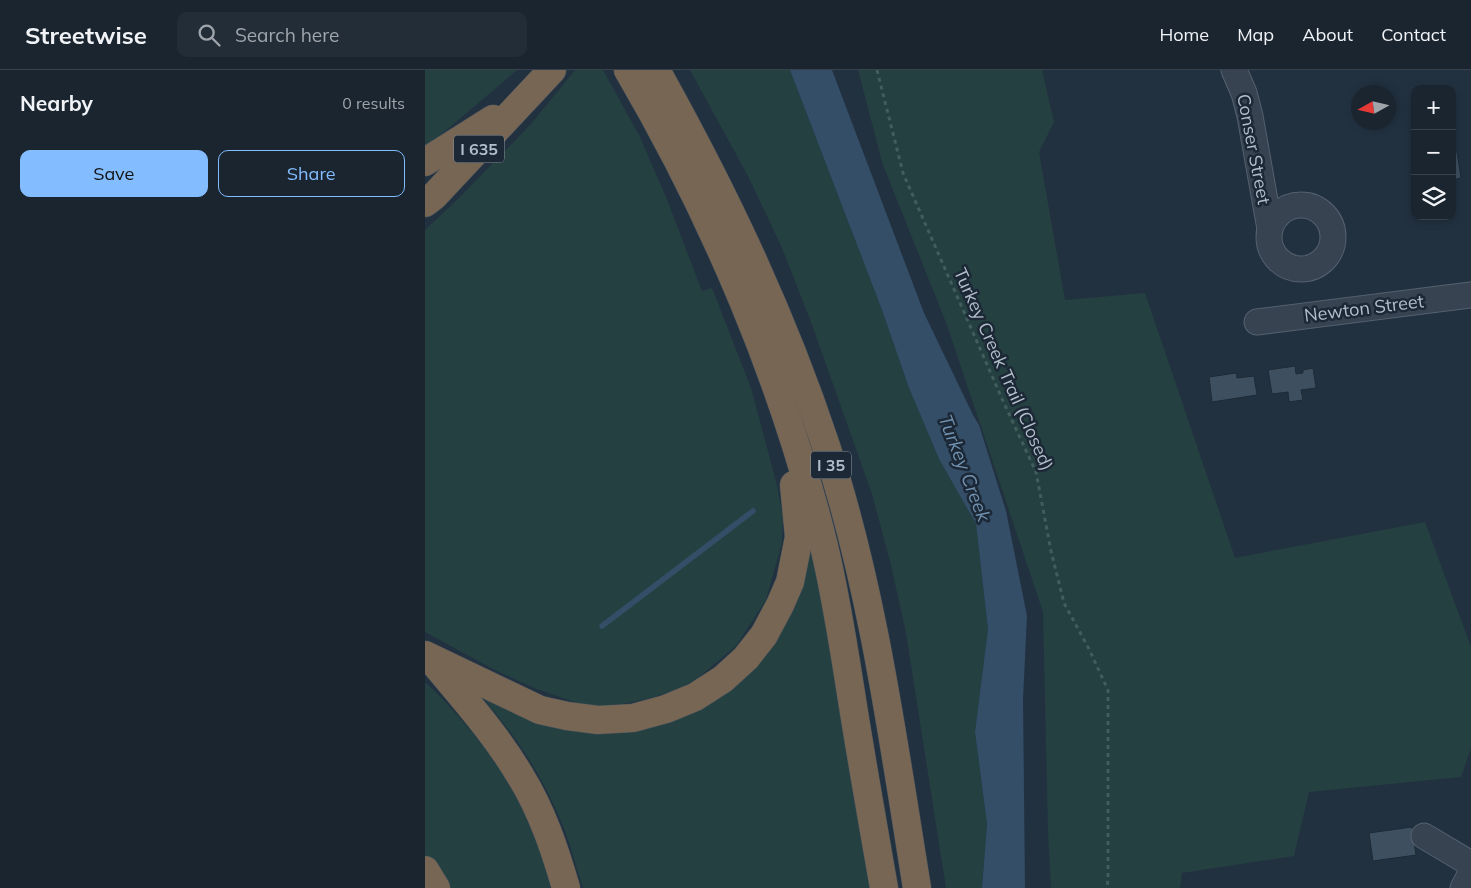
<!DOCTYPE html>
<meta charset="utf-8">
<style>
:root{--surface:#1a2530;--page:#232d38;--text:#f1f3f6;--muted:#9fa5ab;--line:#38424c;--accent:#83bcff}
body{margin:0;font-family:Mulish,sans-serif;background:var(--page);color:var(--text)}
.controls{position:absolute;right:15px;top:15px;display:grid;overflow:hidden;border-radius:10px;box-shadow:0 2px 8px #0003}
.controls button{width:45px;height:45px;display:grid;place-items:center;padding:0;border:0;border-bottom:1px solid var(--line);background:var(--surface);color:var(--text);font:25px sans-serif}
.compass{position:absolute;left:926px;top:15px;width:45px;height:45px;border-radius:50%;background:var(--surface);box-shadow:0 2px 8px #0003;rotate:262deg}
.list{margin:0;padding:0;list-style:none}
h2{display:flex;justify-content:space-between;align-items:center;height:65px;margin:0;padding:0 20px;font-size:21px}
h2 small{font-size:16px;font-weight:400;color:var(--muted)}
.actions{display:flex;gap:10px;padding:15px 20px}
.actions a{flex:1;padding:11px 0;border:1px solid var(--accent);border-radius:10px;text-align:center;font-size:18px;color:var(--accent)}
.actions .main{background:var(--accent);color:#111}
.icon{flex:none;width:28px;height:28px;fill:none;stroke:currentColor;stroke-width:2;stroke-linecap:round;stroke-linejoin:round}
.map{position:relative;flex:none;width:1046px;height:818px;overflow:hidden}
header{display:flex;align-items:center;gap:30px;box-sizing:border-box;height:70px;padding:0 25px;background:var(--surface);border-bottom:1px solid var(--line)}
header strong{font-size:24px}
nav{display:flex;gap:28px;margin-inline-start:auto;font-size:18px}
.search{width:350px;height:45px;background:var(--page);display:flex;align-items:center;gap:12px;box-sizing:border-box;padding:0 18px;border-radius:10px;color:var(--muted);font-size:19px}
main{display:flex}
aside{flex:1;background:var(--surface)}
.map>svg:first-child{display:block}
.green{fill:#244041}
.water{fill:#344e68}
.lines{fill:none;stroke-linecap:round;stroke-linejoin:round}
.stream{stroke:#344e68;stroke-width:5.5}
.building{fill:#3e505f;stroke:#1e2a37}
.minor-casing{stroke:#55616e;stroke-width:27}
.highway-casing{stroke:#424e5b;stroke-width:29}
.path{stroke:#425d5e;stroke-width:3;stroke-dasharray:4 4;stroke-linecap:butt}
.minor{stroke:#374350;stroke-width:25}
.highway{stroke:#766653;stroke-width:28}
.labels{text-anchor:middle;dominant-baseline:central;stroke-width:5;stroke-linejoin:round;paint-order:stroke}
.shield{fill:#1c2835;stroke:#86919e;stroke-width:1}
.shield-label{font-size:16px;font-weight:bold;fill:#b3becb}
.street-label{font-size:18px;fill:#b3becb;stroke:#1c2835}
.water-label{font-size:19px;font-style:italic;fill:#7091b0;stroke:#1c2835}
</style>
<header>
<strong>Streetwise</strong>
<div class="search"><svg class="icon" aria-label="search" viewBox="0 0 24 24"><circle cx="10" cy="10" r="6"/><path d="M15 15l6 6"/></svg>Search here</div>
<nav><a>Home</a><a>Map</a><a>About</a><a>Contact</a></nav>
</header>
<main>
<aside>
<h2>Nearby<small>0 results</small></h2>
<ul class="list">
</ul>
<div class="actions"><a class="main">Save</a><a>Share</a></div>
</aside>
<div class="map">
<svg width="1046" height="818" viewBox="0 0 1046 818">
<rect width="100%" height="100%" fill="#223140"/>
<g class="green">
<path d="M0 0H92L18 63 0 76Z"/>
<path d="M150 0H178L214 65 241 127 277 221 287 218 326 318 352 415 358 449 357 473 341 530 311 576 273 608 251 620 226 628 198 634 173 636 152 633 109 618 68 599 0 562V160L34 128 106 54Z"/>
<path d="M265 0H365L457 240 484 318 514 389 551 454 563 559 550 662 562 754 557 818H521L481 563 465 491 447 424 386 252 357 178 324 108Z"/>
<path d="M433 0H617L629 52 614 82 640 230 720 223 810 488 1000 452 1046 577V678L1036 707 884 722 869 786 757 803 755 818H626L623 762 618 542 522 255 458 95Z"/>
<path d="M385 462 447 818H158C151 797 146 776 138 756 119 709 93 668 59 630L67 629 162 662 194 663 233 653 292 627Z"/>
<path d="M0 612C40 649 80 700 102 749 112 772 119 795 126 818H21L0 784Z"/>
</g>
<path class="water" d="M365 0H407L499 243 548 345 554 355 581 441 602 546 598 629 600 818H557L562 754 550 662 563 559 551 454 514 389 484 318 457 240Z"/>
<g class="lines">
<path class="stream" d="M177 556 328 441"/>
</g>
<g class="building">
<path d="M1027 82H1032L1036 108 1027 110Z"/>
<path d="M870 296 871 304 878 303V300L888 298 891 318 876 320 878 330 864 332 863 322 847 324 843 300Z"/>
<path d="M811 303 812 308 829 306 832 325 787 332 784 307Z"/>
<path d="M987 757 991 785 948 791 944 763Z"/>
</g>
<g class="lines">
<defs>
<g id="minor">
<path d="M809 0 819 23 825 46 845 159"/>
<circle cx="876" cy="167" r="32"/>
<path d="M832 252 1046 225"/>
<path d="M999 766 1046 794"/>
<path d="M1038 818 1046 803"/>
</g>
<g id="highway">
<path d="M203 0C289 147 359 311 399 476 411 526 419 579 427 630 437 693 448 755 459 818"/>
<path d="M231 0C299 122 357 243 401 376 448 519 468 670 492 818"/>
<path d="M0 92 68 49"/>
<path d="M0 133 9 126 127 0"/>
<path d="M0 585 115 640 142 646 173 650 208 648 241 639 270 627 298 609 321 588 339 565 355 535 365 512 374 467 369 415"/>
<path d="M10 594C40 630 72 666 96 707 117 741 130 780 141 818"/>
<path d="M0 800 11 818"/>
</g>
</defs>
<use href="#minor" class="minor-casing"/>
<use href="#highway" class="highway-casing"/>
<path class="path" d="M452 0 478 103 578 331 611 402 626 481 639 533 664 579 683 620V809L682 818"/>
<use href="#minor" class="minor"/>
<use href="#highway" class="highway"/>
</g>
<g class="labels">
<g class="shield">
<rect x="29" y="65.5" width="50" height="27" rx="4"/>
<rect x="386" y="381.5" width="40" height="27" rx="4"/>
</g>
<g class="shield-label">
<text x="54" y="79">I 635</text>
<text x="406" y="395">I 35</text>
</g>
<g class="street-label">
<text transform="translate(829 79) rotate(79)">Conser Street</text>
<text transform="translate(939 238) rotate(-7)">Newton Street</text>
<text transform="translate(579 299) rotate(66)">Turkey Creek Trail (Closed)</text>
</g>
<g class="water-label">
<text transform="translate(540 398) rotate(69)">Turkey Creek</text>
</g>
</g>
</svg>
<div class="controls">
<button>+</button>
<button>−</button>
<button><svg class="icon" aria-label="layers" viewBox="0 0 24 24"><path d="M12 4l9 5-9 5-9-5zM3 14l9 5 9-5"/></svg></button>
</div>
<svg class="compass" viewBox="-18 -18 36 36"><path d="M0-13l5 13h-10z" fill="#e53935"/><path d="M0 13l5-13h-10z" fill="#9fa5ab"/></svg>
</div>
</main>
